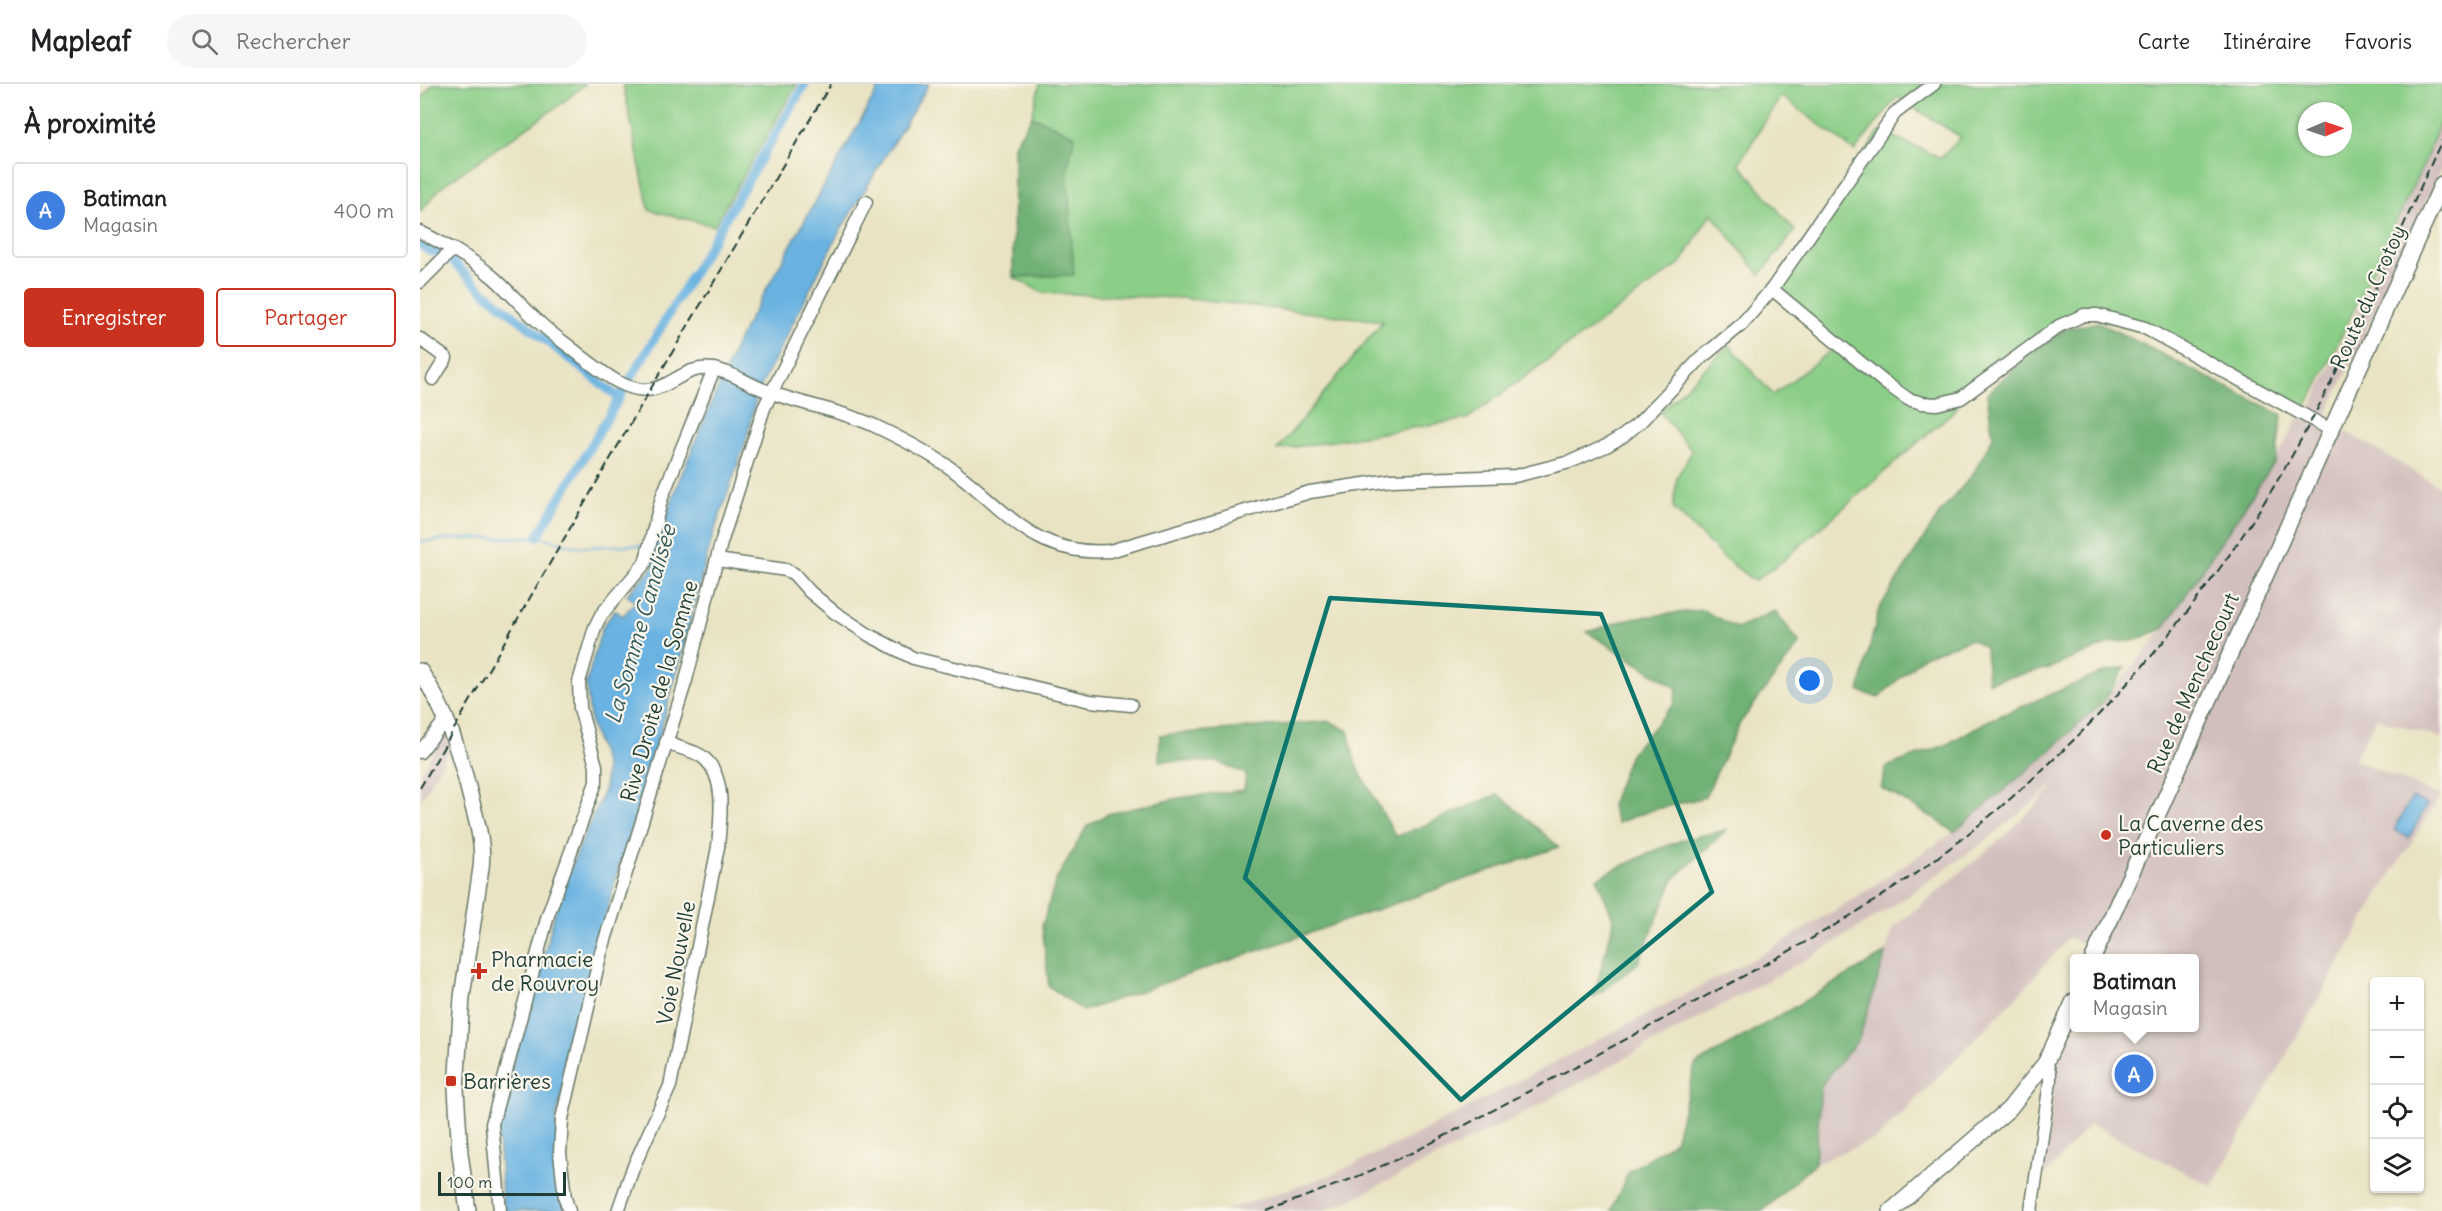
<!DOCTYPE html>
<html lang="fr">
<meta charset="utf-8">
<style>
:root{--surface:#fff;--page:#f6f6f6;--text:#202124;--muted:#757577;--line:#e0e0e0;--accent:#c8321e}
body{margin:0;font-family:Delius,sans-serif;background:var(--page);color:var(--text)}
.controls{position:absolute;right:18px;bottom:18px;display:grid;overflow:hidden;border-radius:6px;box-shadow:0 2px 4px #0004}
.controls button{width:54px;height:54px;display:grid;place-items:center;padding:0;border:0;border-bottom:2px solid var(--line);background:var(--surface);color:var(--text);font:30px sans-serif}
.compass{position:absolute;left:1878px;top:18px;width:54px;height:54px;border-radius:50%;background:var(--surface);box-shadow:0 2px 4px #0004;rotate:88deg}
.scale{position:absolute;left:18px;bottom:15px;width:128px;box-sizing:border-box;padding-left:6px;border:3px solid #1f3d34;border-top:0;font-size:16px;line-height:21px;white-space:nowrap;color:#1f3d34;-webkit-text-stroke:4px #fbf7ec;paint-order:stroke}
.you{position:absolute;left:1390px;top:597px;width:21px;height:21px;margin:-15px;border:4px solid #fff;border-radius:50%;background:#1a73e8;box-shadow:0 0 0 9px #1a73e833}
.badge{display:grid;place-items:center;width:39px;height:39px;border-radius:50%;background:var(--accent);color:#fff;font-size:20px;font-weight:700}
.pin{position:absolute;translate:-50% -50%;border:3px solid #fff;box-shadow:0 2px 6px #0006}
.popup{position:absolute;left:1650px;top:870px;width:129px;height:78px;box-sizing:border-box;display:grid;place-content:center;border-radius:6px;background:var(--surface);filter:drop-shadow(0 2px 4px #0005);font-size:20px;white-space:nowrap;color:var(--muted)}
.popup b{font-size:22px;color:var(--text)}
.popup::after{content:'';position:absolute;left:50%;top:100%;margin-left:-12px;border:12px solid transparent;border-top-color:var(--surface)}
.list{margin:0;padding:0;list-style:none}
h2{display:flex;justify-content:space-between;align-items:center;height:78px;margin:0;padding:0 24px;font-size:26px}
h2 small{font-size:20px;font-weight:400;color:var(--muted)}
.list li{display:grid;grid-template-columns:39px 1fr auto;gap:18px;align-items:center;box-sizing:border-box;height:96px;margin:0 12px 12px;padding:0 12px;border:2px solid var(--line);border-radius:6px}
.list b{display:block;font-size:22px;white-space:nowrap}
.list p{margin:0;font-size:20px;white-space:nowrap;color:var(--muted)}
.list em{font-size:20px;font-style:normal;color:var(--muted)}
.actions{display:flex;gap:12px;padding:18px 24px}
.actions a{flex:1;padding:14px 0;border:2px solid var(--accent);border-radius:6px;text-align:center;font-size:21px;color:var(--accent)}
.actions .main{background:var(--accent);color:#fff}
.icon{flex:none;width:33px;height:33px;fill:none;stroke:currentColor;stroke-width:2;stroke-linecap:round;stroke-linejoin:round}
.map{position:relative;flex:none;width:2022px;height:1127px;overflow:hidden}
header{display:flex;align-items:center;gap:36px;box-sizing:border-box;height:84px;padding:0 30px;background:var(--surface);border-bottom:2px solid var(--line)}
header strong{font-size:28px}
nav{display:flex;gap:33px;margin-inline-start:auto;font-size:21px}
.search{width:420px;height:54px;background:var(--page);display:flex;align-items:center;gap:15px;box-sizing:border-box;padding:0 21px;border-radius:33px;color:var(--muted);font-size:22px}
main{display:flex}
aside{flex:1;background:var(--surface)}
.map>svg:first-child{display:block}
.industrial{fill:#d1bfbd}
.green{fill:#8bce87;stroke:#55865e;stroke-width:1.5;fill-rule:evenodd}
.forest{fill:#70b174;stroke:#487754;stroke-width:1.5}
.water{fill:#69b2e1;stroke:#44788a;stroke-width:1.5}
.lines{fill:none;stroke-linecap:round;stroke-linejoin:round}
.stream{stroke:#69b2e1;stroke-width:2}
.canal{stroke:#69b2e1;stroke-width:9}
.minor-casing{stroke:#676;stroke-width:15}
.major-casing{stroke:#676;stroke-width:18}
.minor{stroke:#fff;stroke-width:12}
.major{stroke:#fff;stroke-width:15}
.rail{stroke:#1f3d34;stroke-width:2;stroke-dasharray:9 4.5;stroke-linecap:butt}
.marked{fill:none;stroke:#0f766e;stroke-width:4.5;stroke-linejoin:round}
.poi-dot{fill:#c8321e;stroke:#fbf7ec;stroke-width:2}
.labels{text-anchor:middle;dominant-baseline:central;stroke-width:4.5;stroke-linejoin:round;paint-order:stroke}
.street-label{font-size:21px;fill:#1f3d34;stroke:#fbf7ec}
.poi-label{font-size:21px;fill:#1f3d34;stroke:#fbf7ec;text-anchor:start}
.water-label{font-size:22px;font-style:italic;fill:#325a5f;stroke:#fbf7ec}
</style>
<header>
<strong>Mapleaf</strong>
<div class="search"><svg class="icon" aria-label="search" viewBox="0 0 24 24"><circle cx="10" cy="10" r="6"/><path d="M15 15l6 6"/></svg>Rechercher</div>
<nav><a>Carte</a><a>Itinéraire</a><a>Favoris</a></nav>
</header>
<main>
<aside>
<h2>À proximité<small></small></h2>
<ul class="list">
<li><span class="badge" style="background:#3f7fe0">A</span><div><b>Batiman</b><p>Magasin</p></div><em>400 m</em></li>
</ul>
<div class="actions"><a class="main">Enregistrer</a><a>Partager</a></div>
</aside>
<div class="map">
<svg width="2022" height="1127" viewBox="0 0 2022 1127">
<rect width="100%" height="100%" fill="#fbf7ec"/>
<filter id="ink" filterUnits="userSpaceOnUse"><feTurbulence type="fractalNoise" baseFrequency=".0167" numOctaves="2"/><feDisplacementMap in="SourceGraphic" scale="12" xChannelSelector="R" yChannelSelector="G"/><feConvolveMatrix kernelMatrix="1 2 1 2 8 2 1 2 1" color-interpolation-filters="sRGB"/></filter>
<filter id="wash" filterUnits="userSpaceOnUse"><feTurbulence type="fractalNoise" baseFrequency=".008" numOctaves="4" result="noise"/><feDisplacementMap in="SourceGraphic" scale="24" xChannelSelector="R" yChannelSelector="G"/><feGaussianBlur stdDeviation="1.35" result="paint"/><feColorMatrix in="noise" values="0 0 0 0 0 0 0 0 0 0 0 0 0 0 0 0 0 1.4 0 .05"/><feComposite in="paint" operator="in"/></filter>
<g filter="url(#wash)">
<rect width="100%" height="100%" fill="#e9e3c3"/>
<g class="industrial">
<path d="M2022 33V83L1905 335 2022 404V655L1956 634 1934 676 2021 712 1959 809 1792 1102 1670 1040 1623 1093 1638 968 1654 911V944H1774V874H1664L1667 863 1649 853 1601 908 1458 1054 1395 1079 1401 1000 1439 955 1473 844 1587 750 1642 694 1565 757 1473 822 1394 871 1112 1025 930 1116 902 1127H804L911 1091 993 1052 1339 872 1432 816 1534 748 1623 673 1685 616 1743 545 1856 376 1878 334 1905 336 1889 327 1936 230 2005 77Z"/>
<path d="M25 648 30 664 0 718V690Z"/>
</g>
<g class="green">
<path d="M13 0H165L141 20 22 102 0 128V16Z"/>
<path d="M203 0H377L294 142 229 126Z"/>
<path d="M620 0H2022V33L2005 77 1896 305 1882 329 1739 252 1664 231 1541 314 1537 324 1364 476 1334 497 1303 473 1253 424 1257 393 1272 367 1240 328 1309 261 1353 311 1418 261 1352 205 1460 47 1521 74 1541 53 1477 13 1435 67 1361 12 1319 79 1375 147 1340 191 1291 129 1262 178 1047 335 857 366 963 237 761 214 623 209 593 193 594 74 612 32ZM1887 27H1923V63H1887Z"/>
</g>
<g class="forest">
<path d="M612 32 655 52 647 85 654 191 593 193 594 61Z"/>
<path d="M1678 238 1862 331 1856 376 1743 545 1712 557 1694 558 1629 584 1568 598 1565 563 1551 555 1504 572 1458 614 1439 607 1459 525 1520 429 1553 390 1573 353 1567 310 1608 271 1647 245Z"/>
<path d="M1282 526 1317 544 1355 527 1380 559 1320 639 1285 713 1232 726 1197 739 1191 721 1210 670 1254 620 1257 604 1167 548 1212 534Z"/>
<path d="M1705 583 1685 616 1623 673 1534 748 1514 734 1461 704 1466 683 1528 660 1565 638 1679 590Z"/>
<path d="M910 637 928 647 936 681 976 753 1078 710 1139 763 663 927 629 902 622 842 636 796 667 742 688 730 759 714 824 706 826 690 797 678 739 677 740 651Z"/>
<path d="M1306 746 1254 795 1218 879 1173 914 1194 837 1177 794 1236 766 1265 755Z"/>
<path d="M1466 869 1439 955 1401 1001 1395 1079 1343 1127H1191L1209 1087 1255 1057 1275 981Z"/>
</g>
<g class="water">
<path d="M461 0H509L418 150 337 310 326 357 292 454 231 684 197 790 164 915 136 1035 145 1127H83L78 1051 88 994 114 909 140 809 185 704V681L171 641 166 600 182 544 195 526 203 532 215 518 207 511 233 483 231 471 236 453 240 452 258 399 318 256Z"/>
<path d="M1992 713 2007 721 1989 754 1974 746Z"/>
</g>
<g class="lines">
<path class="stream" d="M0 458 30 455 117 453C133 454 146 462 162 463 184 464 200 459 223 462"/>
<g class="canal">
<path d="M0 161 10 167 21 169"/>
<path d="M31 176 63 207 198 313"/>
<path d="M117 453 385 0"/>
</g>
</g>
</g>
<g filter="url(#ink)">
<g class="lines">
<defs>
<g id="minor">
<path d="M0 148C26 161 51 174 73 193 90 208 105 226 122 241 134 252 148 261 161 272 173 281 185 291 198 298 246 323 254 280 292 285 311 287 329 301 347 307 382 321 421 326 455 342 478 353 502 365 523 379 583 419 608 473 690 467L890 408 971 396 1095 392 1150 378 1186 362 1203 352 1220 338 1280 275 1321 241 1352 205 1475 29 1514 0"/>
<path d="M0 198 33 165"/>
<path d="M1352 205 1464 298 1488 315 1502 319 1517 320 1541 314 1639 242 1664 231H1677L1725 244 1911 346"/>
<path d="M0 255 26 274 13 295"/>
<path d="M297 476 366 486 374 490 390 508 414 528 449 551 493 574 670 617 711 621"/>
<path d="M0 668 27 634"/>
<path d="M80 1127 72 1040 128 831 176 698V682L160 624 159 598 175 543 181 531 225 479 242 413 294 285"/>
<path d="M149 1127 145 1114 140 1069 142 1035 180 872 266 596 301 459 344 324 446 118"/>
<path d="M198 1127 213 1084 250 1002 298 763C300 736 307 695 285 675 276 666 258 665 246 658"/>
<path d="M1611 1127 1630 998V989L1626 978"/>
</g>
<g id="major">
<path d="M0 587C27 627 40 670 51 715 57 738 64 760 61 784L42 913 36 1005 40 1069 48 1127"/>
<path d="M1673 874 2022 100"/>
<path d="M1471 1127 1589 1025 1626 978 1654 917"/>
</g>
</defs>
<use href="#minor" class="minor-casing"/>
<use href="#major" class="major-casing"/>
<use href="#minor" class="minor"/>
<use href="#major" class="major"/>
<g class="rail">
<path d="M0 704 230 306 411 0"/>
<path d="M847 1127 934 1094 996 1067C1089 1018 1181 969 1273 919 1350 878 1428 837 1499 787 1643 683 1764 551 1856 399 1921 291 1969 171 2022 56"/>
</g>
</g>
</g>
<path class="marked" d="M910 514 1181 530 1292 808 1041 1016 825 794Z"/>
<g class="poi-dot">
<circle cx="1686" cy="751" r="6"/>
<path d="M56 878h6v6h6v6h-6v6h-6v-6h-6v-6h6z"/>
<rect x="25" y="991" width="12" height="12" rx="3"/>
</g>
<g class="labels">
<g class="street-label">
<text transform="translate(1948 213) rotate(-66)">Route du Crotoy</text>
<text transform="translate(1773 599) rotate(-66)">Rue de Menchecourt</text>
<text transform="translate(239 607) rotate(-74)">Rive Droite de la Somme</text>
<text transform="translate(256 879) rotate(-79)">Voie Nouvelle</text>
</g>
<g class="poi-label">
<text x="1698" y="739">La Caverne des<tspan x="1698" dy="24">Particuliers</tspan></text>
<text x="71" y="875">Pharmacie<tspan x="71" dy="24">de Rouvroy</tspan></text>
<text x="43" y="997">Barrières</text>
</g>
<g class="water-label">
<text transform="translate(220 540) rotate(-74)">La Somme Canalisée</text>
</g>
</g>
</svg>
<div class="controls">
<button>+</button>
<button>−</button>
<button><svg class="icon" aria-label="locate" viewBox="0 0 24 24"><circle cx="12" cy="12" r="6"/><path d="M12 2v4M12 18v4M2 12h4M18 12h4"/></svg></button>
<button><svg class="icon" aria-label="layers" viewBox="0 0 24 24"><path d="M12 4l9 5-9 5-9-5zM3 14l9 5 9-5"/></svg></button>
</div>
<svg class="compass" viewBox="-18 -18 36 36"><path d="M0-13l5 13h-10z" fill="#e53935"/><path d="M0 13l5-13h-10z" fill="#757577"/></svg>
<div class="scale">100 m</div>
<div class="you"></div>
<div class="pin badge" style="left:1714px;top:990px;background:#3f7fe0">A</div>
<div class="popup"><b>Batiman</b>Magasin</div>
</div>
</main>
